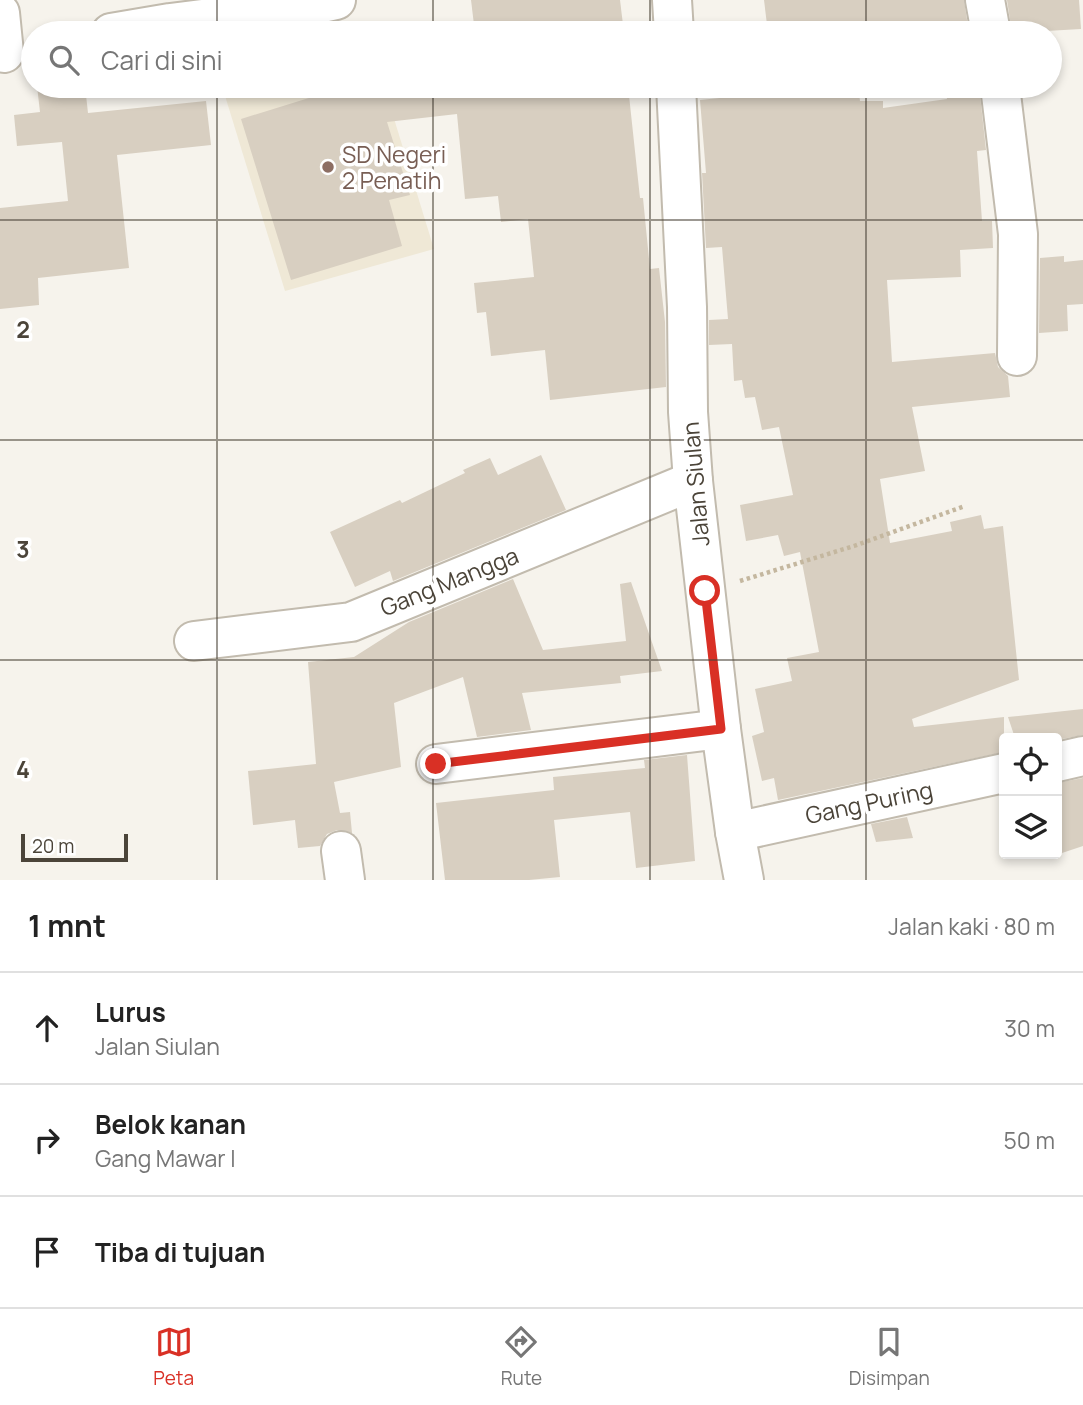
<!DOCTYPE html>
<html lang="id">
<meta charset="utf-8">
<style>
:root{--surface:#fff;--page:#f6f6f6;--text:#222;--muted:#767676;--line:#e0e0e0;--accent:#d93025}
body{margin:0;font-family:Manrope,sans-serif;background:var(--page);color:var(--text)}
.controls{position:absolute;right:21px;bottom:21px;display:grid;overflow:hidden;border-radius:7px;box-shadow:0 4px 10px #0003}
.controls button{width:63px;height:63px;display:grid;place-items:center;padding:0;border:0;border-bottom:2px solid var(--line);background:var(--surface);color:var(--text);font:35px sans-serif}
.scale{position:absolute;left:21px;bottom:18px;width:107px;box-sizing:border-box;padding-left:7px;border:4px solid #4b4439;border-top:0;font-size:19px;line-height:24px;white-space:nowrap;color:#4b4439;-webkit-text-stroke:5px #fff;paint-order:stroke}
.stop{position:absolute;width:21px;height:21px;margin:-16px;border:5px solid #d93025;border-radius:50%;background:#fff}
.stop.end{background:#d93025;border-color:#fff;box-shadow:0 2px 7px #0008}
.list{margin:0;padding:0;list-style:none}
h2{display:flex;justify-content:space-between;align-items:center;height:91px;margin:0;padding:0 28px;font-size:30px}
h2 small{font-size:23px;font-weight:400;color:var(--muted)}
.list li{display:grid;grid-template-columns:46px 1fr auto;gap:21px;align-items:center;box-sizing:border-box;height:112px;padding:0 28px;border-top:2px solid var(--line)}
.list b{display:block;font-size:26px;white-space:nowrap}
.list p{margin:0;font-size:23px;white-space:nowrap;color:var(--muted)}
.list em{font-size:23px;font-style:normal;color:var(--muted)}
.icon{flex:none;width:38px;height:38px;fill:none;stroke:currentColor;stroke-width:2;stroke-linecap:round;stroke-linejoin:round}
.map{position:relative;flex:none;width:1083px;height:880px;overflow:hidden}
.search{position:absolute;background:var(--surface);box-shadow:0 4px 10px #0003;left:21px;right:21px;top:21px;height:77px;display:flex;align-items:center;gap:18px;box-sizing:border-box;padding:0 24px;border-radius:38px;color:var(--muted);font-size:26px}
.sheet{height:427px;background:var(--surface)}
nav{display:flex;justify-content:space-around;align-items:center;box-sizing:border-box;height:98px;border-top:2px solid var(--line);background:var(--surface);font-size:19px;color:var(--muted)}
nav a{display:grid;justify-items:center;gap:4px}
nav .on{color:var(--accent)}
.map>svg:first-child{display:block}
.education{fill:#efe8d6}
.building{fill:#d8cfc1}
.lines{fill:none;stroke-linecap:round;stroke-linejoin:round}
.minor-casing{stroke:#c2bbae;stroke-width:42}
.path{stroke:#c4b79f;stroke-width:4.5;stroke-dasharray:3.5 3.5;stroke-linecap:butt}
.minor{stroke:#fff;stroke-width:38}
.route{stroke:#d93025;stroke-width:9}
.grid{fill:none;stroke:#4b4439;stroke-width:2;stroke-opacity:0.55}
.education-dot{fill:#8d6e63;stroke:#fff;stroke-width:2.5}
.labels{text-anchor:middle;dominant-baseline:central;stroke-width:7;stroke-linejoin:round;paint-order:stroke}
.education-label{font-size:23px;fill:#785e54;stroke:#fff;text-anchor:start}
.street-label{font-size:23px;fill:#4b4439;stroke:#fff}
.grid-label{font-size:23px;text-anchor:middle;font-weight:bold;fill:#4b4439;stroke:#fff;stroke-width:7;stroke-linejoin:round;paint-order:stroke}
</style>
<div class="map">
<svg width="1083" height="880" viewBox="0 0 1083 880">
<rect width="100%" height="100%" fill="#f6f3ec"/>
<g class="education">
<path d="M365 22 368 33H307Z"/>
<path d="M222 86H384L434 249 285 291Z"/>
</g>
<g class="building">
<path d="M471 0H620L624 33H475Z"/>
<path d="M764 0H964L969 33H768Z"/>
<path d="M1007 0H1079L1081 29 1012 33Z"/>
<path d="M37 86H85L88 113 206 101 211 145 117 155 129 268 38 278 39 305 0 309V208L68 201 62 142 17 146 14 115 40 112Z"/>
<path d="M322 86H628L640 198H643L650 269 659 268 665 322 666 387 550 400 545 350 491 356 486 312 477 313 474 283 534 277 528 219 501 222 498 196 465 199 457 114 387 122 410 195 389 200 402 246 291 280 241 119 325 93Z"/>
<path d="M757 86H858L860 101H883V108L947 99 945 86H979L986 150 977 151 982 221H992L993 248 960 250 961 277 887 280 892 362 995 353 998 367 1008 376 1010 397 912 407 925 471 880 479 890 543 952 531 950 522 981 515 984 529 1003 526 1019 680 912 719 914 727 1004 717V752L778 800 774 778 762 781 752 736 764 732 755 689 792 681 787 658 819 652 800 552 784 556 778 535 746 541 740 505 793 495 779 427 762 430 755 397 745 398 742 380 734 381 732 344 709 345V320L728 319 722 247 706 248 702 173H706L700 100 758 94Z"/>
<path d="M1064 256V262L1083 260V304L1067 305 1068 331 1039 333 1040 258Z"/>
<path d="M541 455 566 510 393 581 390 571 355 587 330 532 400 500 402 503 465 473 463 470 490 458 498 475Z"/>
<path d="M513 579 543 650 626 641 620 584 631 582 662 671 620 676 621 683 522 693 531 730 477 737 463 677 394 703 401 767 334 782 340 813 350 812 352 833 337 830 327 834 320 846 298 848 295 820 253 825 248 771 316 764 308 662 354 657 409 622Z"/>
<path d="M1083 709V735L1057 740 1015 738 1008 717Z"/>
<path d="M687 755 695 861 636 868 630 812 554 820 560 877 529 880H445L436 803 554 790 553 777 645 768 644 760Z"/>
<path d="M1083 778V846L1050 857 1049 854H1057V783Z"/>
<path d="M907 817 913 838 876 842 871 824Z"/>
</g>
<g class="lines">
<defs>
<g id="minor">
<path d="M672 0 674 33"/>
<path d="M985 0 991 33"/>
<path d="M0 13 4 53"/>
<path d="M111 33 170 23 309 6 336 0"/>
<path d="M676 86 687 307 688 412 693 481 721 729 735 832 744 880"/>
<path d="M1000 86 1018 234 1017 356"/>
<path d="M194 641 351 622 693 481"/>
<path d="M1057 762 1083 756"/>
<path d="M436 764 721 729"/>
<path d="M735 832 1004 773"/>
<path d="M341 851 345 880"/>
</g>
</defs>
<use href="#minor" class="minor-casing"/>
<path class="path" d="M740 581 854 546 965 506"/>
<use href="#minor" class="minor"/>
</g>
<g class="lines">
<path class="route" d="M436 764 721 729 705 591"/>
</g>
<path class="grid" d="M217 0V33M433 0V33M650 0V33M866 0V33M217 86V880M433 86V880M650 86V880M866 86V880M0 220H1083M0 440H1083M0 660H1083"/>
<circle class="education-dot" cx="328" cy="167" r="7"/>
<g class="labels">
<g class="education-label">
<text x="342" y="154">SD Negeri<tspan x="342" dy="26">2 Penatih</tspan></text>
</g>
<g class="street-label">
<text transform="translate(695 484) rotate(-95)">Jalan Siulan</text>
<text transform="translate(449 581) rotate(-22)">Gang Mangga</text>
<text transform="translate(869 802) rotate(-12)">Gang Puring</text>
</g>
</g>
<g class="grid-label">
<text x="23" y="338">2</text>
<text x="23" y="558">3</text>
<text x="23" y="778">4</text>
</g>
</svg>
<div class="controls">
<button><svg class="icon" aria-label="locate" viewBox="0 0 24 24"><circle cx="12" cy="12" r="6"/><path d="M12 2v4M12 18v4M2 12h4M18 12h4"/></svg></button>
<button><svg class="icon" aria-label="layers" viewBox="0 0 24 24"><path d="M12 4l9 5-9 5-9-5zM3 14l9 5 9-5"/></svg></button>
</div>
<div class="scale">20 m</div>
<div class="stop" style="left:705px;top:591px"></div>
<div class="stop end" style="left:436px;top:764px"></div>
<div class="search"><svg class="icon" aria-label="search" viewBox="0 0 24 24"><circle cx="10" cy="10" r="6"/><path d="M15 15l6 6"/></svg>Cari di sini</div>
</div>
<section class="sheet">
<h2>1 mnt<small>Jalan kaki · 80 m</small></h2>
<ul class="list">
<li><svg class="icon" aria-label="ahead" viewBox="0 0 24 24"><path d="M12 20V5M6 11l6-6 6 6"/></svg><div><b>Lurus</b><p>Jalan Siulan</p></div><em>30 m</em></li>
<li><svg class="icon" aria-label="right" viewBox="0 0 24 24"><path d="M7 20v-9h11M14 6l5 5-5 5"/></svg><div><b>Belok kanan</b><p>Gang Mawar I</p></div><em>50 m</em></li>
<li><svg class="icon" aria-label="arrive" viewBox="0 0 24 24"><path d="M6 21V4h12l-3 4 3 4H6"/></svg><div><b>Tiba di tujuan</b></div></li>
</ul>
</section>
<nav>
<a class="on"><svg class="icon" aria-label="map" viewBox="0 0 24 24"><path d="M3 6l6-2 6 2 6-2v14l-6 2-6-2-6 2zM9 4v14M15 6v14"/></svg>Peta</a>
<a><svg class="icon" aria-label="directions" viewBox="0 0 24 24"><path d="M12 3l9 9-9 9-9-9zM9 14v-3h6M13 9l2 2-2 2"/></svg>Rute</a>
<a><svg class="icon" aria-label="saved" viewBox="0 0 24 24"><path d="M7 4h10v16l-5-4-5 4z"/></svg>Disimpan</a>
</nav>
